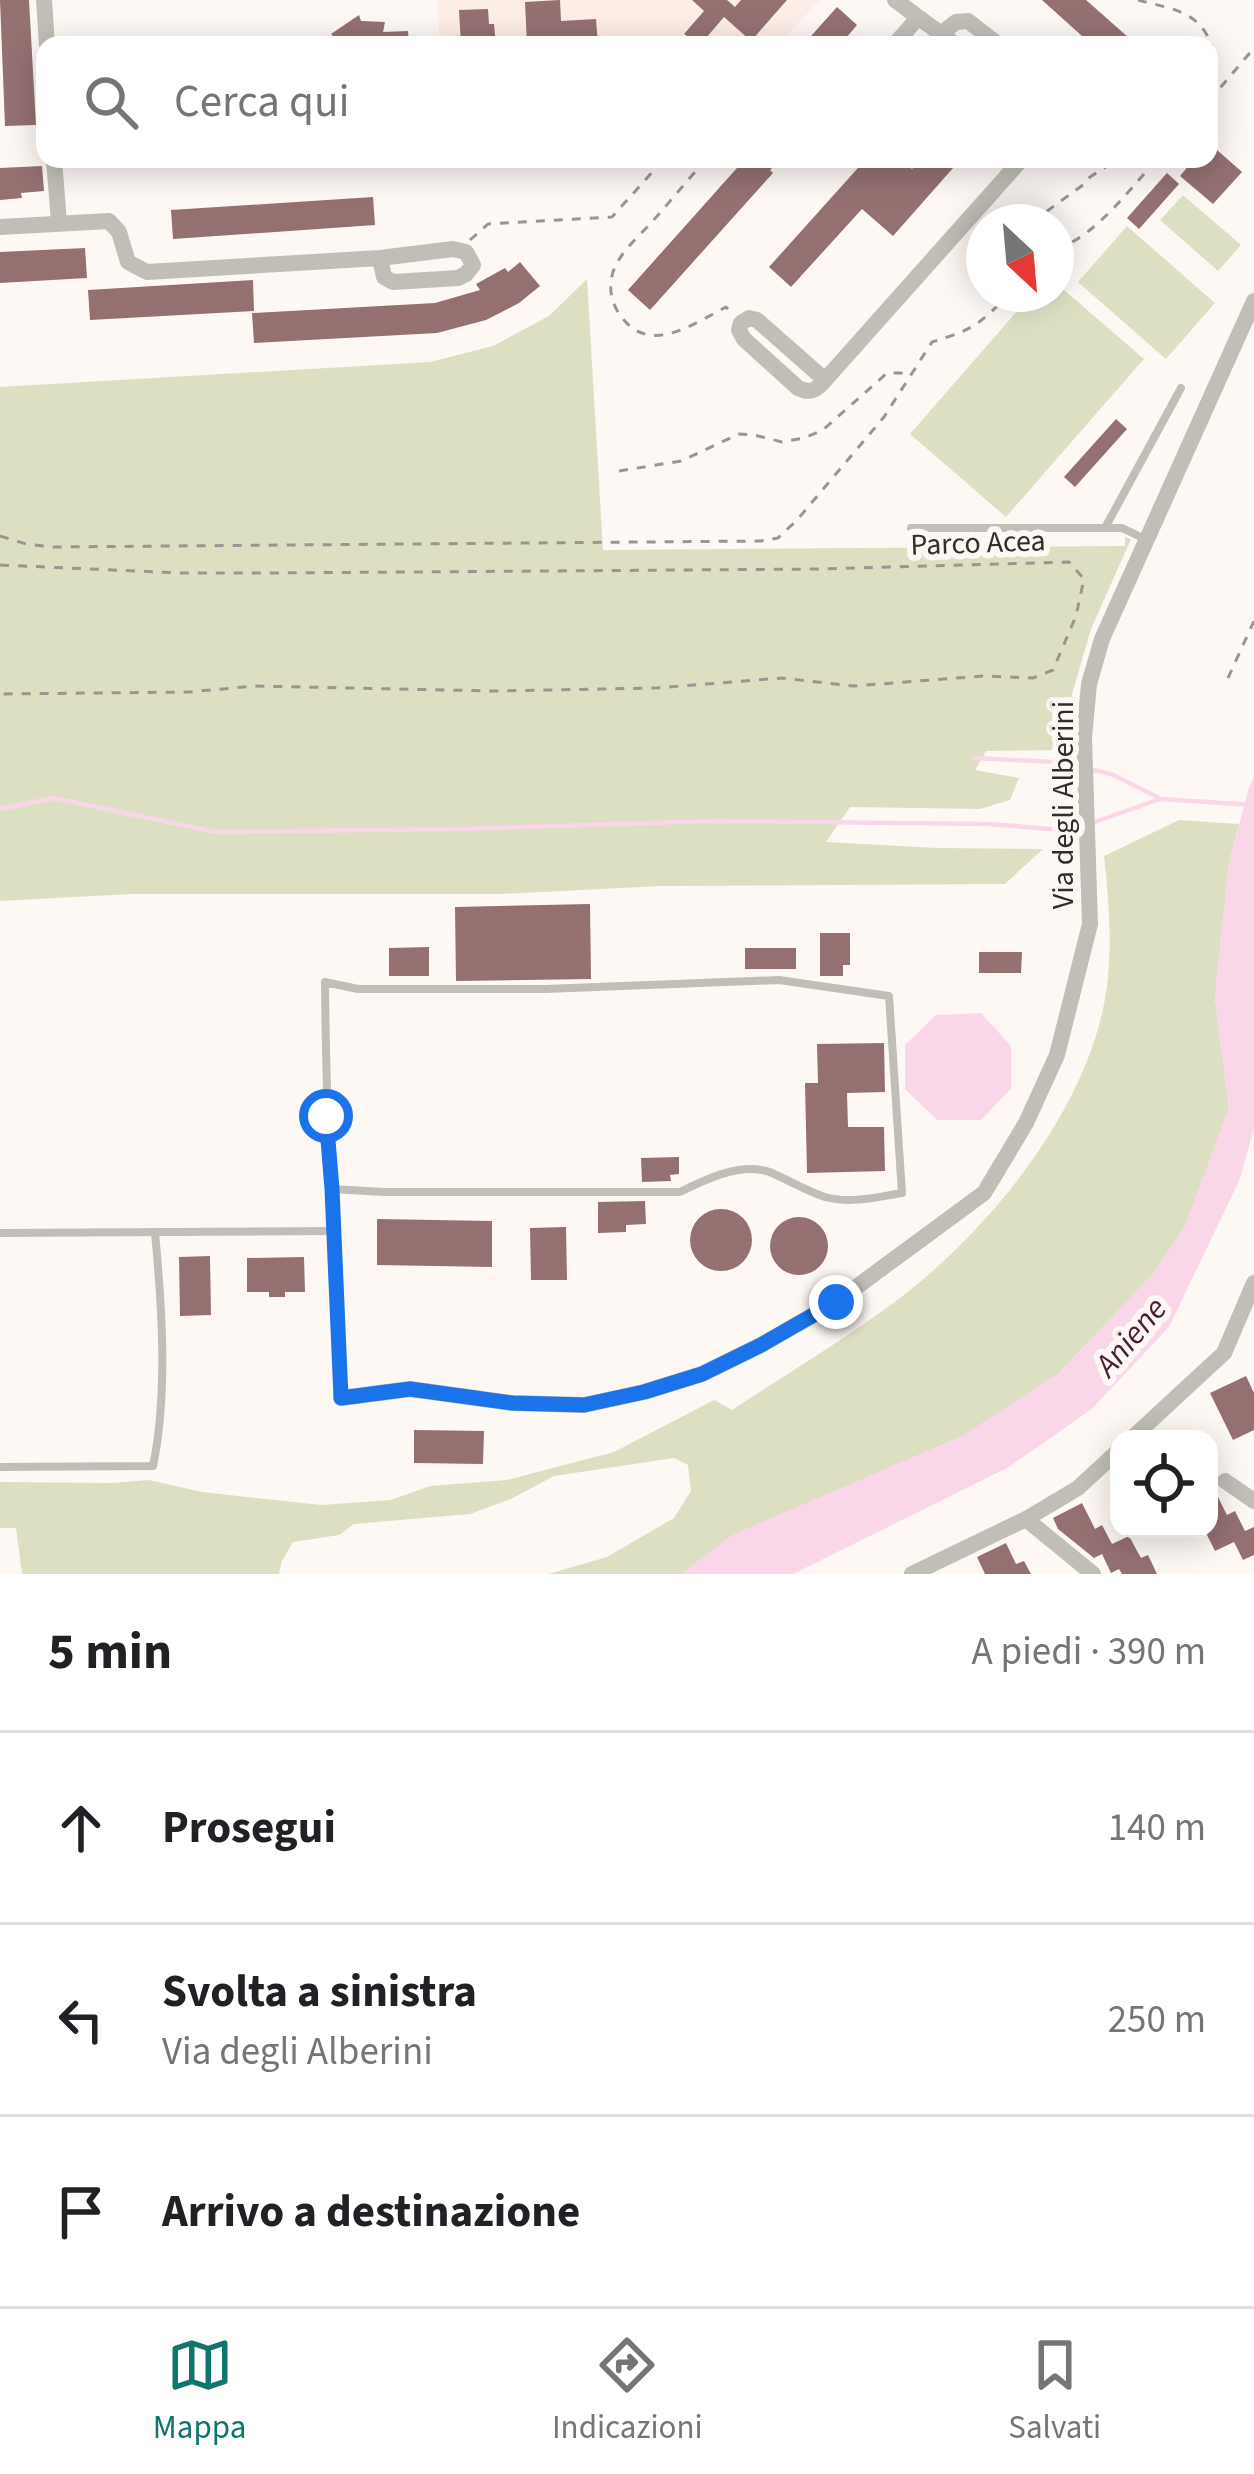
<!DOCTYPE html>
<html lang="it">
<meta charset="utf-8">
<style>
:root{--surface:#fff;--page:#f2f2f2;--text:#202124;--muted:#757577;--line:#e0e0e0;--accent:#0f766e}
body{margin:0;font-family:"Source Sans 3",sans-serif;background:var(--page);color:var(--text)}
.controls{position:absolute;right:36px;bottom:36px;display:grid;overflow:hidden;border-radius:24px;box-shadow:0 6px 30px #0003}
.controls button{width:108px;height:108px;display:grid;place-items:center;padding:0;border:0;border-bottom:3px solid var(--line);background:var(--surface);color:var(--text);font:60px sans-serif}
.compass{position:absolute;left:966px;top:204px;width:108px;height:108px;border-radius:50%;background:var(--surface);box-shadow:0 6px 30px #0003;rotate:154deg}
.stop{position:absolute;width:36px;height:36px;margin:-27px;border:9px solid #1a73e8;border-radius:50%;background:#fff}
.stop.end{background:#1a73e8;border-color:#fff;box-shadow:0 3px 12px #0008}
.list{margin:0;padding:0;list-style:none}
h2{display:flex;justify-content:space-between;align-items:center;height:156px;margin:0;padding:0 48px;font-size:51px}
h2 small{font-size:39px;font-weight:400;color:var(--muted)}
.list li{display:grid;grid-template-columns:78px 1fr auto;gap:36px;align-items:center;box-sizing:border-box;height:192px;padding:0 48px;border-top:3px solid var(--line)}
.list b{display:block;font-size:45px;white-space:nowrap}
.list p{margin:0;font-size:39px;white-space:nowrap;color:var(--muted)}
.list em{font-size:39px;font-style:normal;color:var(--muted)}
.icon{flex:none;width:66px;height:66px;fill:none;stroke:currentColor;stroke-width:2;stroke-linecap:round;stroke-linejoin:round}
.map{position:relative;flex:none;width:1254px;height:1574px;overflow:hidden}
.search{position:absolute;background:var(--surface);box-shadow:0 6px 30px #0003;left:36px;right:36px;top:36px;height:132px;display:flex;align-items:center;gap:30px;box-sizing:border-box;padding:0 42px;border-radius:24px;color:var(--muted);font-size:45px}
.sheet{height:732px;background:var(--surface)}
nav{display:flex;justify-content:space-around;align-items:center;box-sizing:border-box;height:168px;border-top:3px solid var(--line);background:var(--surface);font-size:33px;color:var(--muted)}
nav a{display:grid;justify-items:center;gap:6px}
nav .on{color:var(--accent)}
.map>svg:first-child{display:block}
.built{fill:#fcede6}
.green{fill:#dddfc3}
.water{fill:#fad6e9}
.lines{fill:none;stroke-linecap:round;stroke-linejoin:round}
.stream{stroke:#fad6e9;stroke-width:4.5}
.building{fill:#947071}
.path{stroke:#9b9592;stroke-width:3;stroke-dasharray:9 9;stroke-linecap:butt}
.service{stroke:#c1bdb7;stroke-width:8}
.minor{stroke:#c1bdb7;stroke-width:16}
.route{stroke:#1a73e8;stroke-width:15}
.labels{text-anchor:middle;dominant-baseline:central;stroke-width:12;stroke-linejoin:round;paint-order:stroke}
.street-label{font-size:30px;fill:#332d2a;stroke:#fef8f5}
.water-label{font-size:33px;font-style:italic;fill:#4a1e38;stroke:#fef8f5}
</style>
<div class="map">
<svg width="1254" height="1574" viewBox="0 0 1254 1574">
<rect width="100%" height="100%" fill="#fef8f5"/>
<path class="built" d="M437 0H820L778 45H440Z"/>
<g class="green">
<path d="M1183 195 1241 245 1218 271 1160 220Z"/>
<path d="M1127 226 1215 303 1166 359 1078 282Z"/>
<path d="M587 279 603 550 1125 546V537L1131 539 1091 629 1071 698 1073 728 1059 750 986 751 975 770 1019 778 1010 800 980 809 850 807 826 842 937 848 1043 849 1005 884 661 886 501 894H132L0 901V387L430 362 493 346 549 316Z"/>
<path d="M1056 283 1144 359 1006 517 910 434 1032 294H1056Z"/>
<path d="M1179 820 1239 824 1229 864 1215 997 1229 1108 1185 1227 1154 1273 1058 1374 963 1436 733 1535 681 1574H548L607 1557 674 1518 691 1491 688 1465 674 1458 554 1476 511 1499 470 1514 354 1524 339 1535 293 1542 282 1561 279 1574H22L16 1528H0V1482L112 1483 149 1480 202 1492 321 1505 391 1500 430 1486 507 1480 614 1452 714 1400 732 1410C788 1373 847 1338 900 1298 991 1228 1088 1109 1106 993 1113 947 1109 902 1104 856Z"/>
</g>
<g class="water">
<path d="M1254 777V1128L1240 1179 1169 1327 1092 1409 1009 1467 793 1574H681L732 1535 963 1436 1058 1374 1154 1273 1185 1227 1229 1108 1215 997 1229 864 1248 791Z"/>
<path d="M981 1013 1011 1046V1089L981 1120H937L905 1089V1045L936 1015Z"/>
</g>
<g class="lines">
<g class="stream">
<path d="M974 758 1054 762 1081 768"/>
<path d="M1093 770 1111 774 1159 798"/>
<path d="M0 809 53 798 216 832 464 829 714 821 988 824 1051 829 1081 826"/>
<path d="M1092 823 1160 799 1254 805"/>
</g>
</g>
<g class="building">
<path d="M0 0H29L36 125 5 126Z"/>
<path d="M560 0 561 21 596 19 598 45H527L525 2Z"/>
<path d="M692 0H727L735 7 741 0H787L751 41 724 17 700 45 684 34 704 11Z"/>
<path d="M1042 0H1086L1137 45H1092Z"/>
<path d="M837 7 857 25 840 45H803Z"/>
<path d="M488 9 489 24H494L496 45H461L459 10Z"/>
<path d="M359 15 361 21 385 22 383 32 408 31 409 45H342L331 34Z"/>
<path d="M1209 143 1242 172 1213 204 1180 176 1194 159H1209Z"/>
<path d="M745 159H768L775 165 770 170 773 173 650 310 628 290Z"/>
<path d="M866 159H901L912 169 921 159H961L893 236 862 209 791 287 769 267Z"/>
<path d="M42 166 44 191 21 193 22 198 0 200V168Z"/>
<path d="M1167 173 1179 184 1139 229 1127 218Z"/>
<path d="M373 197 375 225 173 239 171 210Z"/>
<path d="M85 248 87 278 0 283V252Z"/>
<path d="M520 262 540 286 519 303 486 320 437 333 254 343 252 313 435 303 480 290 476 284 505 268 508 272Z"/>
<path d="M253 280 254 311 90 320 88 290Z"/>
<path d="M1116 419 1127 429 1075 487 1064 477Z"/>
<path d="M590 904 591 979 456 981 455 907Z"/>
<path d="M820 933H850V965H843V976H820Z"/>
<path d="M429 947V976H389V948Z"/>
<rect x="745" y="948" width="51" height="21"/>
<path d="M979 952H1022L1021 973H979Z"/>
<path d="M884 1043 885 1092 847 1093 848 1127H884L885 1171 807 1173 805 1083H818L817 1044Z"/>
<path d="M679 1157V1174L670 1175 671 1181 642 1182 641 1158Z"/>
<path d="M645 1201 646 1224 626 1225V1232L598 1233V1202Z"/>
<circle cx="721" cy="1240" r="31"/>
<circle cx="799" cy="1246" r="29"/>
<path d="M377 1219 492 1221V1267L377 1265Z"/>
<path d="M566 1227 567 1280H531L530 1228Z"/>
<path d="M210 1256 211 1315 180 1316 179 1257Z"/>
<path d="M304 1257 305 1292H285V1297H269V1292H247V1258Z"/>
<path d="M1246 1376 1254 1393V1430L1233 1440 1210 1393Z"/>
<path d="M414 1430 484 1431 483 1464 414 1463Z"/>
<path d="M1209 1479 1227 1515 1235 1511 1245 1531 1254 1527V1555L1243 1560 1234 1542 1215 1551 1204 1529H1209Z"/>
<path d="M1082 1503 1095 1529 1102 1525 1112 1544 1129 1536 1141 1558 1148 1555 1157 1574H1122L1119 1569 1111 1573 1102 1554 1094 1558 1058 1529 1053 1518Z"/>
<path d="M1006 1543 1016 1564 1024 1561 1031 1574H985L977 1557Z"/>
</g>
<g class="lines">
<g class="path">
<path d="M1138 0C1155 5 1179 8 1193 19 1212 33 1219 60 1209 79"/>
<path d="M1209 101 1254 48"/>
<path d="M707 159C687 180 670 202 651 223 639 236 622 251 615 267 608 282 610 299 618 312 647 358 691 325 726 307L731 313"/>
<path d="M1032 222 1083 185 1090 177 1118 159"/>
<path d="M470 240 488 224 612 217 664 159"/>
<path d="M1056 249C1095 237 1130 189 1157 159"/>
<path d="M619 471 681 461 739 434 754 435 782 442 804 438 823 430 887 373H910"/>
<path d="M0 536 26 544 53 547 761 541 778 538 797 520 884 417 932 342C974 329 979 325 1009 294"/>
<path d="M0 565 181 573H270L820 569 1069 562 1084 579 1076 616 1053 670 1033 678 983 676 854 686 782 678 656 688 494 691 255 686 189 692 0 694"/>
<path d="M1228 678 1254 621"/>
</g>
<g class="service">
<path d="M911 528H1122L1145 539"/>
<path d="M1105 528 1181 388"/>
<path d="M332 1189 384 1192H680C706 1179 743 1161 772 1173 790 1181 807 1191 825 1197 850 1204 878 1197 902 1193L889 996 779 980 545 989H358L325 982C326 1120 334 1258 341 1397"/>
<path d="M0 1233 333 1231"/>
<path d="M0 1467 153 1466C168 1394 162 1306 155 1233"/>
</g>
<g class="minor">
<path d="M44 0 47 45"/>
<path d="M895 0 956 45"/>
<path d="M942 33 956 22 968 21 999 45"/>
<path d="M894 45 918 18"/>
<path d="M54 159 59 223"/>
<path d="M0 227 109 221 119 232 128 262 147 272 380 258 453 249 466 252 473 265 466 274 458 278 393 282 384 277 380 258"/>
<path d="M825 380 757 320 749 318 741 323 739 330 744 339 798 388C810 394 817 390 825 380L1022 159"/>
<path d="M341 1398 410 1389 512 1403 584 1405 644 1392 702 1374 761 1345 836 1302 984 1193 1026 1123 1057 1055 1090 924 1084 737 1089 684 1102 639 1254 301"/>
<path d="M1131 1439 1224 1353 1254 1283"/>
<path d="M1225 1481 1254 1501"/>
<path d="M1026 1519 1093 1574"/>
<path d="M912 1574 1026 1519 1078 1488 1119 1450"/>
</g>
</g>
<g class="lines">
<path class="route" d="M326 1116 332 1189 341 1398 410 1389 512 1403 584 1405 644 1392 702 1374 761 1345 836 1302"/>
</g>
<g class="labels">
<g class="street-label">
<text transform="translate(978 543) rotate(-2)">Parco Acea</text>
<text transform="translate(1063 805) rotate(-90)">Via degli Alberini</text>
</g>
<g class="water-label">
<text transform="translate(1131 1337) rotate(-50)">Aniene</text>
</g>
</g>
</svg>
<div class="controls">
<button><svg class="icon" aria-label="locate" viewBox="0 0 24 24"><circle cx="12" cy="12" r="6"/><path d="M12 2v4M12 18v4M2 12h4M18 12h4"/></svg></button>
</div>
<svg class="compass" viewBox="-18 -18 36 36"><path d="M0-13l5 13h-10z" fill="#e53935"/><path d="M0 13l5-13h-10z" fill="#757577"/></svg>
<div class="stop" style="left:326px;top:1116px"></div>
<div class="stop end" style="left:836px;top:1302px"></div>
<div class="search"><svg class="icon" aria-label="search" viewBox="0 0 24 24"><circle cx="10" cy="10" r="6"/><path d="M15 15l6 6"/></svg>Cerca qui</div>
</div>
<section class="sheet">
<h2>5 min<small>A piedi · 390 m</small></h2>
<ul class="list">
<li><svg class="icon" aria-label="ahead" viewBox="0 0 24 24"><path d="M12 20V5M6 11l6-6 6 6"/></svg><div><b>Prosegui</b></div><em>140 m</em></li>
<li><svg class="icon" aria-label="left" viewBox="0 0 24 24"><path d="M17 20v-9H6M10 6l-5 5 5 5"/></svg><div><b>Svolta a sinistra</b><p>Via degli Alberini</p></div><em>250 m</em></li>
<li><svg class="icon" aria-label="arrive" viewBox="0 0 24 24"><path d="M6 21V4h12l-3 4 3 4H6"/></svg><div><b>Arrivo a destinazione</b></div></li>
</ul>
</section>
<nav>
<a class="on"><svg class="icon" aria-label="map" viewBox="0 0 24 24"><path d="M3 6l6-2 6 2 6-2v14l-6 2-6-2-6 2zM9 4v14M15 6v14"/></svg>Mappa</a>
<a><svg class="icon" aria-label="directions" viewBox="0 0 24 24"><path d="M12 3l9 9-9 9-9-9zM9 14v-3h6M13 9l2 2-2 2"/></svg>Indicazioni</a>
<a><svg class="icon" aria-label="saved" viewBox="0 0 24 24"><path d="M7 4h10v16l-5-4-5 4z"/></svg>Salvati</a>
</nav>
